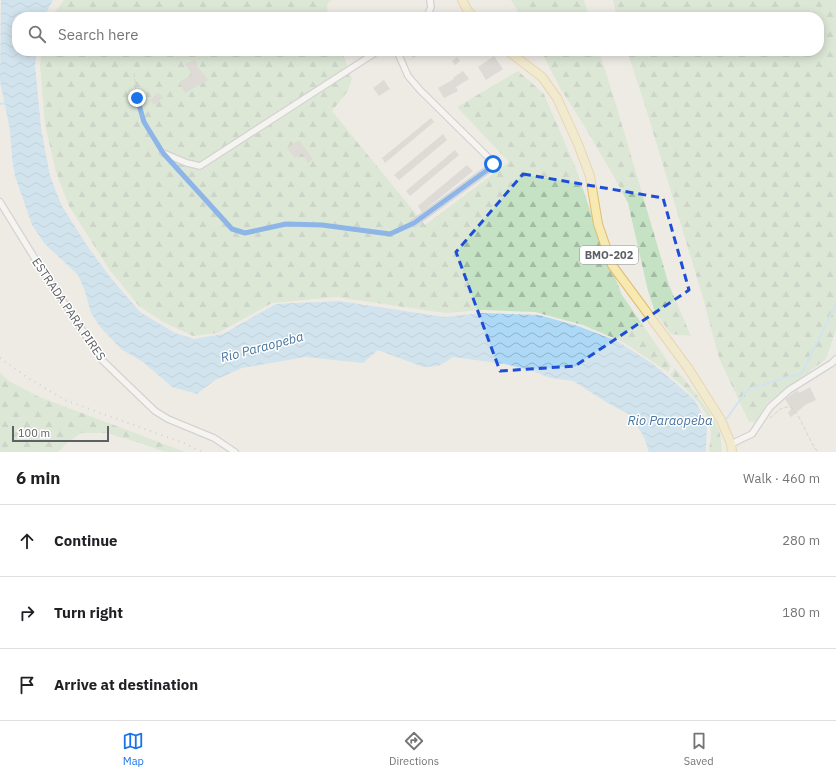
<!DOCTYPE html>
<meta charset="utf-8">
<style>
:root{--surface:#fff;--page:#f6f6f6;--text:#202124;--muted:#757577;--line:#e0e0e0;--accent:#1a73e8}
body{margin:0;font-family:"IBM Plex Sans",sans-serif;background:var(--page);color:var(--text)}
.scale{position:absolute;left:12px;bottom:10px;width:97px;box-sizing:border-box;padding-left:4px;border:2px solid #5d6064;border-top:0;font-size:11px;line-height:14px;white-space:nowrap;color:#5d6064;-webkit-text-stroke:3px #fff;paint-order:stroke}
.stop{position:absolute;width:12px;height:12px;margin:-9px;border:3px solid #1a73e8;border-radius:50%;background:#fff}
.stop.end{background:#1a73e8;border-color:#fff;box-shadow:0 1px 4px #0008}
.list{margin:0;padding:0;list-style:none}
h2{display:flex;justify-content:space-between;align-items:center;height:52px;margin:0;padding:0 16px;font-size:17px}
h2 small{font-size:13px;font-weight:400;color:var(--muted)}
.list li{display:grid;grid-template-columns:26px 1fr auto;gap:12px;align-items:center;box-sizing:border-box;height:72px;padding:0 16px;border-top:1px solid var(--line)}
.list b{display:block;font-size:15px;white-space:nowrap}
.list em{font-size:13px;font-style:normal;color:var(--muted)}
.icon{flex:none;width:22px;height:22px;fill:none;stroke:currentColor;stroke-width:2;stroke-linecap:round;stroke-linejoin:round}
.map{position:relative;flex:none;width:836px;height:452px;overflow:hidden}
.search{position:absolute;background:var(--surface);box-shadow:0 2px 10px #0003;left:12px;right:12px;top:12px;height:44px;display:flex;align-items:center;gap:10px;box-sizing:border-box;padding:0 14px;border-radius:16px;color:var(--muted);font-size:15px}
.sheet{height:268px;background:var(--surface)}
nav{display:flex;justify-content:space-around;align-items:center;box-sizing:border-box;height:56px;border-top:1px solid var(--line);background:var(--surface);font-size:11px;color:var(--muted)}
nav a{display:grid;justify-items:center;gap:2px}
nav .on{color:var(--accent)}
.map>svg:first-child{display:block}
.forest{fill:url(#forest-firs)}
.water{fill:url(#water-waves)}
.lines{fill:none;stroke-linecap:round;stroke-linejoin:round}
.stream{stroke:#add9f6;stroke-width:2}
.building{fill:#c9c6c2}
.minor-casing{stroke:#b2b5b9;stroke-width:8}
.primary-casing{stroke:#e2bc6a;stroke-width:10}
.path{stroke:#9ec3a7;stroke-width:1;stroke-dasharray:4 2;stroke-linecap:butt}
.minor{stroke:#fff;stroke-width:5.5}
.primary{stroke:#f6e9b2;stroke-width:8}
.rail{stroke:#b3b4b4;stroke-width:2;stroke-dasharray:1 5;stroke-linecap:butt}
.route{stroke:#1a73e8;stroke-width:5}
.marked{fill:none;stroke:#1d4ed8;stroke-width:3;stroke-dasharray:8 5;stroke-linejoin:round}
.labels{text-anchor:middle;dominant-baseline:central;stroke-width:3;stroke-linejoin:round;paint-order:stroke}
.shield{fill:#fff;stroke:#8e9092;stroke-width:1}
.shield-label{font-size:11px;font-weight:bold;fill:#5d6064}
.street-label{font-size:12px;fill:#5d6064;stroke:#fff}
.water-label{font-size:13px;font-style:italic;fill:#48759e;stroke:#fff}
</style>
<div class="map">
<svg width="836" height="452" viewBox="0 0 836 452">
<defs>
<pattern id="forest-firs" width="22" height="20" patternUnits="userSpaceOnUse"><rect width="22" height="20" fill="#c5e2c4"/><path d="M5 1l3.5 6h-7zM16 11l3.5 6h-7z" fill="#a3bba3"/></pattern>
<pattern id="water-waves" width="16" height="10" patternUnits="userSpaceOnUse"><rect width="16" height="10" fill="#add9f6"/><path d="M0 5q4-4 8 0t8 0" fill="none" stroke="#90b3cb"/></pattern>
</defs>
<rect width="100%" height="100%" fill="#eeebe5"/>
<g class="forest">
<path d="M64 0H331L327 5 328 17H51Z"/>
<path d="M511 0H584L589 17H521Z"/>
<path d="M613 0H836V330L826 359 767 403 757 421 749 422 719 358 703 298 644 102 627 51H819V17H617Z"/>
<path d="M42 51H342L352 79 347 92 332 111 425 225 509 162 457 107 518 71 544 94 577 171 596 228 622 295 671 366 668 372 623 342 583 325 535 312 483 310 445 313 336 297 272 303 218 333 193 336 163 322 139 306 109 269 69 206 56 172 45 124 40 65Z"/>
<path d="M541 51H599L615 101 669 285 691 336 671 334 655 312 648 291 628 203 613 175 585 127 560 88Z"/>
<path d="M675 368C688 384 712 412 719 430 721 437 721 445 722 452H709C709 446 711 439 711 433 710 408 687 390 670 375Z"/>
<path d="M0 373 9 381 37 396 185 452H164L149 446 107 433H81L67 443 58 452H0Z"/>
</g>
<path class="water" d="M1 0H53L44 17H17V51H37L35 65 41 128 50 176 62 206 86 244 110 277 140 312 175 333 194 339 223 334 276 304 339 301 444 317 481 313 539 315 578 326 617 341 653 364 694 399 707 423 706 452H649L644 437 630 415 606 402 573 381 550 378 530 370 505 364 453 357 439 366 423 367 378 350 363 363 305 357 242 368 215 380 197 394 172 387 143 362 121 349 101 328 91 313 85 291 78 275 44 243 32 225 15 176 12 158 10 130 0 81Z"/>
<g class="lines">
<g class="stream">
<path d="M0 104 7 103"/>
<path d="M727 418 748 389 802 373 836 304"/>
</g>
</g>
<g class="building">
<path d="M408 51H425L413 58Z"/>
<path d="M494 56 503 69 486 80 478 67Z"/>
<path d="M457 57 460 61 455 65 452 61Z"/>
<path d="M195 60 198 65 197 66 208 80 185 93 179 82 192 75 185 64Z"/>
<path d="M463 71 469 79 456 87 458 91 444 98 438 88 454 79 453 78Z"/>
<path d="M384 80 390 89 379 96 373 88Z"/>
<path d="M158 92 163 98 154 105 150 100Z"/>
<path d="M431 118 434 122 385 163 382 158Z"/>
<path d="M443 134 447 140 399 180 394 175Z"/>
<path d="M299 140 313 159 308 163 302 153 295 158 287 148Z"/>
<path d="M455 150 459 155 410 196 406 191Z"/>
<path d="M467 165 473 171 422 212 418 206Z"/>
<path d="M810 387 816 400 805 405 791 417 788 413 791 409 785 399 798 390 799 393Z"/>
</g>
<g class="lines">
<defs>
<g id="minor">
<path d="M427 17 431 7 430 0"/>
<path d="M397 51 408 76 420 90 491 160 493 164 490 168 414 223"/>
<path d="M163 153 187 163 200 166 378 51"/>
<path d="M0 202 37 262 102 360 155 411 168 419 214 438 235 452"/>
<path d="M731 444 752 434 770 407 789 390 832 363 836 359"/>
</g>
<g id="primary">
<path d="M462 0 468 11 474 17"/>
<path d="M508 51 542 77 557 98 578 144 590 176 598 224 612 265 688 368 721 420 731 444 732 452"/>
</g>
</defs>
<use href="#minor" class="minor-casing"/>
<use href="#primary" class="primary-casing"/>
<g class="path">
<path d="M134 73 137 98 145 122 159 147"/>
<path d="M173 164 232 229 245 233 286 224 322 225 390 234 408 226"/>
<path d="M770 418C775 414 780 408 786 407 787 407 791 407 792 408 800 414 809 442 818 452"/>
</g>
<use href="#minor" class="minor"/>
<use href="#primary" class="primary"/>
<path class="rail" d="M0 358 28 378 65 400 186 444 202 452"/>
</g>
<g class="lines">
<path class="route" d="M137 98 144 122 163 153 232 229 245 233 286 224 322 225 390 234 414 223 490 168 493 164"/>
</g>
<path d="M0 0H836V452H0ZM523 174 663 198 689 290 575 366 500 371 456 252Z" fill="#eeebe5" fill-opacity=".55" fill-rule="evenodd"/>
<path class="marked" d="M523 174 663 198 689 290 575 366 500 371 456 252Z"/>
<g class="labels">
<rect class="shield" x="580" y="246" width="58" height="18" rx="3"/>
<g class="shield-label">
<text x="609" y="255">BMO-202</text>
</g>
<g class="street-label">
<text transform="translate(69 309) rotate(56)">ESTRADA PARA PIRES</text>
</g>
<g class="water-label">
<text transform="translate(262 347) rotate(-15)">Rio Paraopeba</text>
<text x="670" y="420">Rio Paraopeba</text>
</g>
</g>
</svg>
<div class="scale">100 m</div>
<div class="stop" style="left:493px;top:164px"></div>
<div class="stop end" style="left:137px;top:98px"></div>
<div class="search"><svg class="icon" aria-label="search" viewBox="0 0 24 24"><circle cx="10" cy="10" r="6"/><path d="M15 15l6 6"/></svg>Search here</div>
</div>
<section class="sheet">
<h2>6 min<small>Walk · 460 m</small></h2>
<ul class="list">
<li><svg class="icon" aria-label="ahead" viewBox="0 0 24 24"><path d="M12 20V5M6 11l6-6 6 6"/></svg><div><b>Continue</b></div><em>280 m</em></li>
<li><svg class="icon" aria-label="right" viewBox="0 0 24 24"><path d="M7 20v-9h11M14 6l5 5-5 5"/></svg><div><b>Turn right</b></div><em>180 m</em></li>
<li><svg class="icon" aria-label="arrive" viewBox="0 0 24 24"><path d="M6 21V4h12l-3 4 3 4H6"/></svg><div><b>Arrive at destination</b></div></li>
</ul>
</section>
<nav>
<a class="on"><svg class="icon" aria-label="map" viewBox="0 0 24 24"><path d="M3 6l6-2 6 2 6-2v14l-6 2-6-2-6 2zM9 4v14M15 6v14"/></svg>Map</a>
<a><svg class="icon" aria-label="directions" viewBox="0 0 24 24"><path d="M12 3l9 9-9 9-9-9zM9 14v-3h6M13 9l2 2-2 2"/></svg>Directions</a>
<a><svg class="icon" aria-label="saved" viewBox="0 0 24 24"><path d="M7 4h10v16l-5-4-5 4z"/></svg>Saved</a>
</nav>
